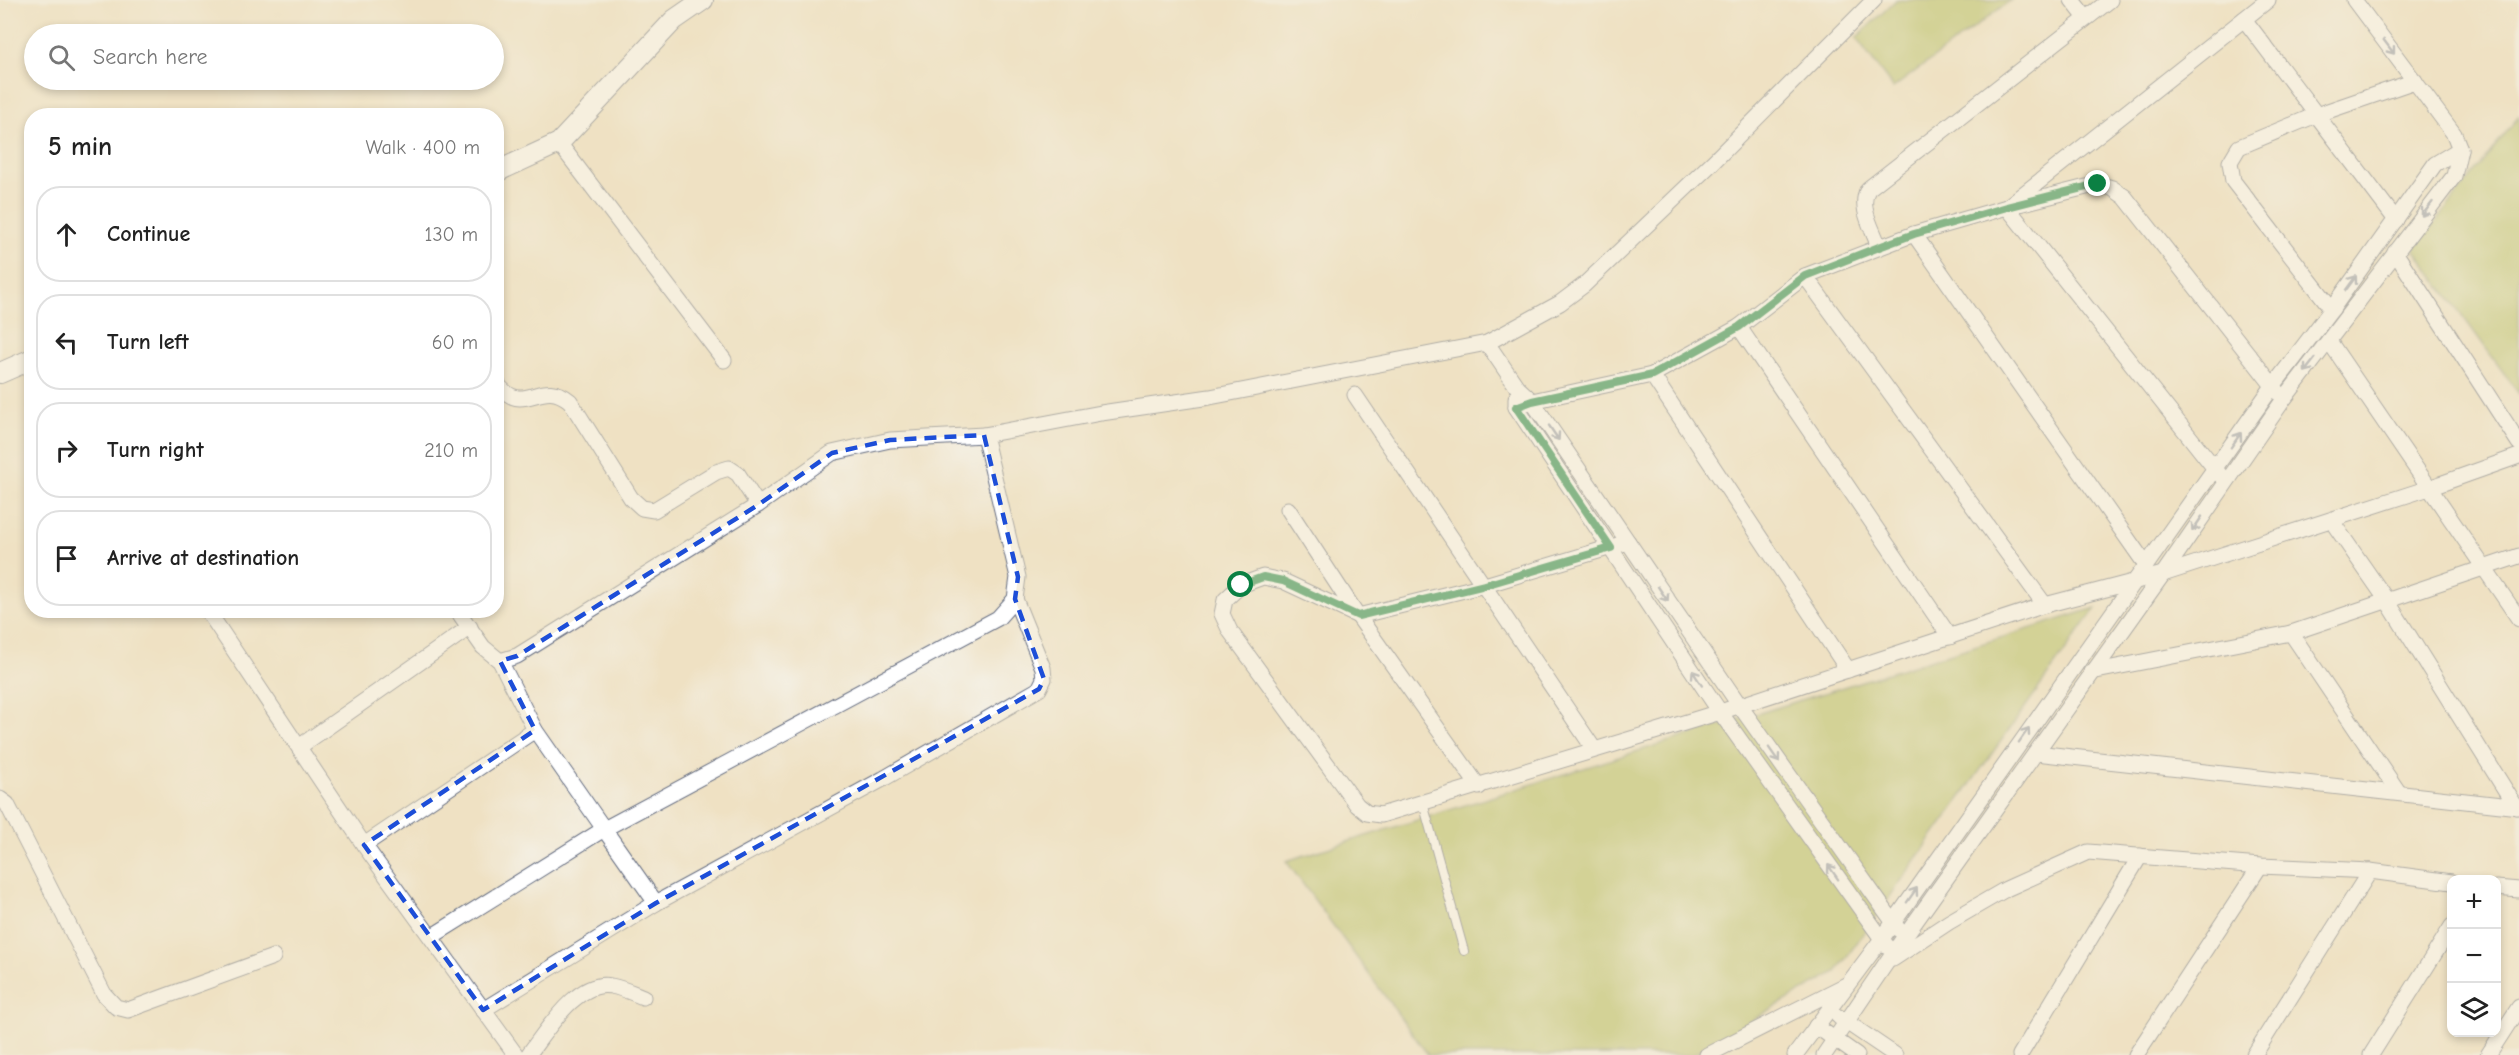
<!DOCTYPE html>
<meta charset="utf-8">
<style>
:root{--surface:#fff;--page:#f6f6f6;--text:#222;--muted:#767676;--line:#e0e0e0}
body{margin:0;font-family:"Comic Neue",sans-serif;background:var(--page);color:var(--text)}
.controls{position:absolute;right:18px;bottom:18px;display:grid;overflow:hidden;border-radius:12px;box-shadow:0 3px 9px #0003}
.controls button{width:54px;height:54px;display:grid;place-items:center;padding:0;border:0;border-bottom:2px solid var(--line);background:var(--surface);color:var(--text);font:30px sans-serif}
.stop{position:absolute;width:18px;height:18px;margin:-14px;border:4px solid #0b8043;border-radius:50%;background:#fff}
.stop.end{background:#0b8043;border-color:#fff;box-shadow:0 2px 6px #0008}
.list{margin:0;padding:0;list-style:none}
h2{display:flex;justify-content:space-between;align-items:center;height:78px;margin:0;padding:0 24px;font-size:26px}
h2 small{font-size:20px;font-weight:400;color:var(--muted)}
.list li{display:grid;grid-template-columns:39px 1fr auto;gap:18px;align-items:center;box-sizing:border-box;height:96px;margin:0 12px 12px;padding:0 12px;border:2px solid var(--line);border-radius:24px}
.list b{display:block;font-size:22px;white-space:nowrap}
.list em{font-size:20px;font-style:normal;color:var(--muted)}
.icon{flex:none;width:33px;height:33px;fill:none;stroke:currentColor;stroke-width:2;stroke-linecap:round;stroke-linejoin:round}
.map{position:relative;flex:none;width:2519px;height:1055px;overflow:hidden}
.search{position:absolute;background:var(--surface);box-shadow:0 3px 9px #0003;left:24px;top:24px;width:480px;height:66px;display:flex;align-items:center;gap:15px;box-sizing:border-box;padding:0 21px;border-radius:33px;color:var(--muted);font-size:22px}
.panel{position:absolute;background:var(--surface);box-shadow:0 3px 9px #0003;left:24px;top:108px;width:480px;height:510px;border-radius:24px}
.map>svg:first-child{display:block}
.green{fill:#b1be60;stroke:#66765f;stroke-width:1.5}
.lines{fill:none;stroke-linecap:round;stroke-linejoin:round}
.service-casing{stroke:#656d81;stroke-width:10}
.minor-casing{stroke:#656d81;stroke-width:17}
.tertiary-casing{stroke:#656d81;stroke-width:22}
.service{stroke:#fff;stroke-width:8}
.minor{stroke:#fff;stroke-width:15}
.tertiary{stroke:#fff;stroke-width:20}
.oneway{stroke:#8d97ae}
.route{stroke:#0b8043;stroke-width:8}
.marked{fill:none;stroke:#1d4ed8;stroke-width:4.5;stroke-dasharray:12 8;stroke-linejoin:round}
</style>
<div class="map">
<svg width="2519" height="1055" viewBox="0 0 2519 1055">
<rect width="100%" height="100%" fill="#f6f6f2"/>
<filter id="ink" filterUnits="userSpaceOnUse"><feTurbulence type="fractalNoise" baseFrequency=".0167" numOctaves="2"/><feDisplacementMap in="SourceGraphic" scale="12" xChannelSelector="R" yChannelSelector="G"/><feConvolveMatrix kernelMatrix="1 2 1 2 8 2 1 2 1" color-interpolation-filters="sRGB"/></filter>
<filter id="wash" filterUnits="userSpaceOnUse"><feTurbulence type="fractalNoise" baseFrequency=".008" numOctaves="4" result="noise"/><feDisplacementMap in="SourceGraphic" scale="24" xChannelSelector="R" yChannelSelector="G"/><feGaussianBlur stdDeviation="1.35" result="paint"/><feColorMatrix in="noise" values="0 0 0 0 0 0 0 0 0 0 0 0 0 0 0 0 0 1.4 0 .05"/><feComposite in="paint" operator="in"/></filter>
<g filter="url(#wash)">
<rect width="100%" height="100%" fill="#efe1c3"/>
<g class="green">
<path d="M1896 0H2011L1893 88 1856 38Z"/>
<path d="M2519 116V394L2414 249Z"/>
<path d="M2096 608 1836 972 1692 1055H1428L1286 861Z"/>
</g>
</g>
<g filter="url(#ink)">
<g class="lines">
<defs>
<path id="service" d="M1423 803 1464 951"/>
<g id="minor">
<path d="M2072 0 2086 18"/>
<path d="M2244 19 2396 220"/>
<path d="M559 143 724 360"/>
<path d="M1914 234 2146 565"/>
<path d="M1879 247C1873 229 1858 207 1868 189L2110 0"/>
<path d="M2395 252 2519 443"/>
<path d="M1805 276 2045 605"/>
<path d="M2332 309 2233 181 2230 162 2239 147 2316 115 2415 81"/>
<path d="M1739 327 1950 637"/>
<path d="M2329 341 2519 619"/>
<path d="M1487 343 1517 387 1532 401 1740 706 1899 930"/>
<path d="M1652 375 1848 670"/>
<path d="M496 382C524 420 539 375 570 401L631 498 642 508 654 510 716 472 729 468 738 474 758 505"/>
<path d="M1355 395 1594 749"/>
<path d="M1516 398V407L1720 712 1887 946"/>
<path d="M1516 407 1532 401 1652 375 1739 327 1805 276 1914 234 2007 207 2268 0"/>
<path d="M2220 475 2007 207 2098 184 2112 188 2125 197 2278 392"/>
<path d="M1288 509 1358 616 1479 787"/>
<path d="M2331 520 2388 602 2516 807"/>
<path d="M1628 542 1485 585 1358 616 1283 581 1263 577 1241 585 1225 600 1222 614 1230 631 1357 805 1367 813 1381 815 1720 712 2045 605 2163 574 2429 488 2519 456"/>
<path d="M207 610 364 845 516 1055"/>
<path d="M457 610 483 647 500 661 535 730 604 829 998 618 1015 599 1018 577 984 435"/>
<path d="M2291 633 2399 793"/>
<path d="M500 661 517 656 758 505 832 453 890 440 984 435 1101 413 1210 397 1487 343 1560 303 1584 285 1713 162 1874 0"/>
<path d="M2091 672 2291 633 2519 556"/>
<path d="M299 747 470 627"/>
<path d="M2036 753 2519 807"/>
<path d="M0 799 7 804 104 994 116 1007 128 1010 273 957"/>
<path d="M364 845 535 730"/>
<path d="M2496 888 2519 890"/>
<path d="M431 937 604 829 656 903"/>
<path d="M1893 959 1949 922 2006 889 2088 852 2260 866 2370 871 2452 882"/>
<path d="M483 1010 656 903 883 779 1039 689 1044 679 1043 668 1015 599"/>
<path d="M1839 1017 1895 1055"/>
<path d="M1816 1026 1857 1055"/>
<path d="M528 1055C546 1032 577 979 611 986 622 988 633 993 643 997"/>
<path d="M1707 1055 1846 985"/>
<path d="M1795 1055 1881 940 2273 386 2332 309 2435 164 2460 149"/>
<path d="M1824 1055 1893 953 2163 574 2284 399 2454 176 2460 149 2454 134 2354 0"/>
<path d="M2020 1055 2140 856"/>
<path d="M2136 1055 2260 866"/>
<path d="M2254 1055 2370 871"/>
<path d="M2371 1055 2452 926"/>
<path d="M2488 1055 2519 1007"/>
</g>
<g id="tertiary">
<path d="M496 172 559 143 674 20 703 0"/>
<path d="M0 373 32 359"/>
</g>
</defs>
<use href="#service" class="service-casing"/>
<use href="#minor" class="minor-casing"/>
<use href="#tertiary" class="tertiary-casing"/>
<use href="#service" class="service"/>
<use href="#minor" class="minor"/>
<use href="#tertiary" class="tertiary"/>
</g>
<defs><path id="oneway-shaft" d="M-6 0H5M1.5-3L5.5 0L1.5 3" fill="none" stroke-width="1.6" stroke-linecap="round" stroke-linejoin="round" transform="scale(1.5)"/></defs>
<g class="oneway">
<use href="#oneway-shaft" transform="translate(2389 47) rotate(53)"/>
<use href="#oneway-shaft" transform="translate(2427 209) rotate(128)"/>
<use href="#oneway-shaft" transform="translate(2351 283) rotate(-54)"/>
<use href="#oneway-shaft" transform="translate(2310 365) rotate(128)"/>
<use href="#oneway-shaft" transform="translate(1554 433) rotate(56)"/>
<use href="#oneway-shaft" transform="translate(2236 440) rotate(-55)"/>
<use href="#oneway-shaft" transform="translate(2197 524) rotate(124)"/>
<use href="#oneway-shaft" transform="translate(1663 594) rotate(56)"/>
<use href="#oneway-shaft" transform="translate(1697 678) rotate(-123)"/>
<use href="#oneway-shaft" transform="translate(2024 735) rotate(-55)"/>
<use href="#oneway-shaft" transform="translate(1774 755) rotate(55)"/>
<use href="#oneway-shaft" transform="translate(1833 872) rotate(-125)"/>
<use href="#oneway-shaft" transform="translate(1912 895) rotate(-55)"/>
</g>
</g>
<g class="lines" filter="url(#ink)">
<path class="route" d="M1241 585 1263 577 1283 581 1358 616 1485 585 1611 548 1516 407 1532 401 1652 375 1739 327 1805 276 1879 247 1914 234 2007 207 2098 184"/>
</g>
<path d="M0 0H2519V1055H0ZM984 435 1018 577 1015 599 1044 679 1039 689 656 903 483 1010 364 845 535 730 500 661 517 656 758 505 832 453 890 440Z" fill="#efe1c3" fill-opacity=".55" fill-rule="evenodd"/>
<path class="marked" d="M984 435 1018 577 1015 599 1044 679 1039 689 656 903 483 1010 364 845 535 730 500 661 517 656 758 505 832 453 890 440Z"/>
</svg>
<div class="controls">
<button>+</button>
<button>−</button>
<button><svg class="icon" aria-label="layers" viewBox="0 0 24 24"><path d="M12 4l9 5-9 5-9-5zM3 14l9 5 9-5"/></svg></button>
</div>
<div class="stop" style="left:1241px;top:585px"></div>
<div class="stop end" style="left:2098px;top:184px"></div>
<div class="search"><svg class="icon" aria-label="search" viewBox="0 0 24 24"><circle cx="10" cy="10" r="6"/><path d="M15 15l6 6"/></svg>Search here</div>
<section class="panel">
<h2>5 min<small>Walk · 400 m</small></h2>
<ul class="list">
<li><svg class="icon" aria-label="ahead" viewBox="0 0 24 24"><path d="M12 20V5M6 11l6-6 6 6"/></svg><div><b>Continue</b></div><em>130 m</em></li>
<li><svg class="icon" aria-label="left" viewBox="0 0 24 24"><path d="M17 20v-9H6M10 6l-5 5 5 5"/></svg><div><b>Turn left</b></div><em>60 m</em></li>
<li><svg class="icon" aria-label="right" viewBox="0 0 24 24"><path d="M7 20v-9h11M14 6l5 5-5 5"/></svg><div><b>Turn right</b></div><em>210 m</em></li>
<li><svg class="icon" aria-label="arrive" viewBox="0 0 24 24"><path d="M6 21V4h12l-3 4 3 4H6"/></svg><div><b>Arrive at destination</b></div></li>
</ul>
</section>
</div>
